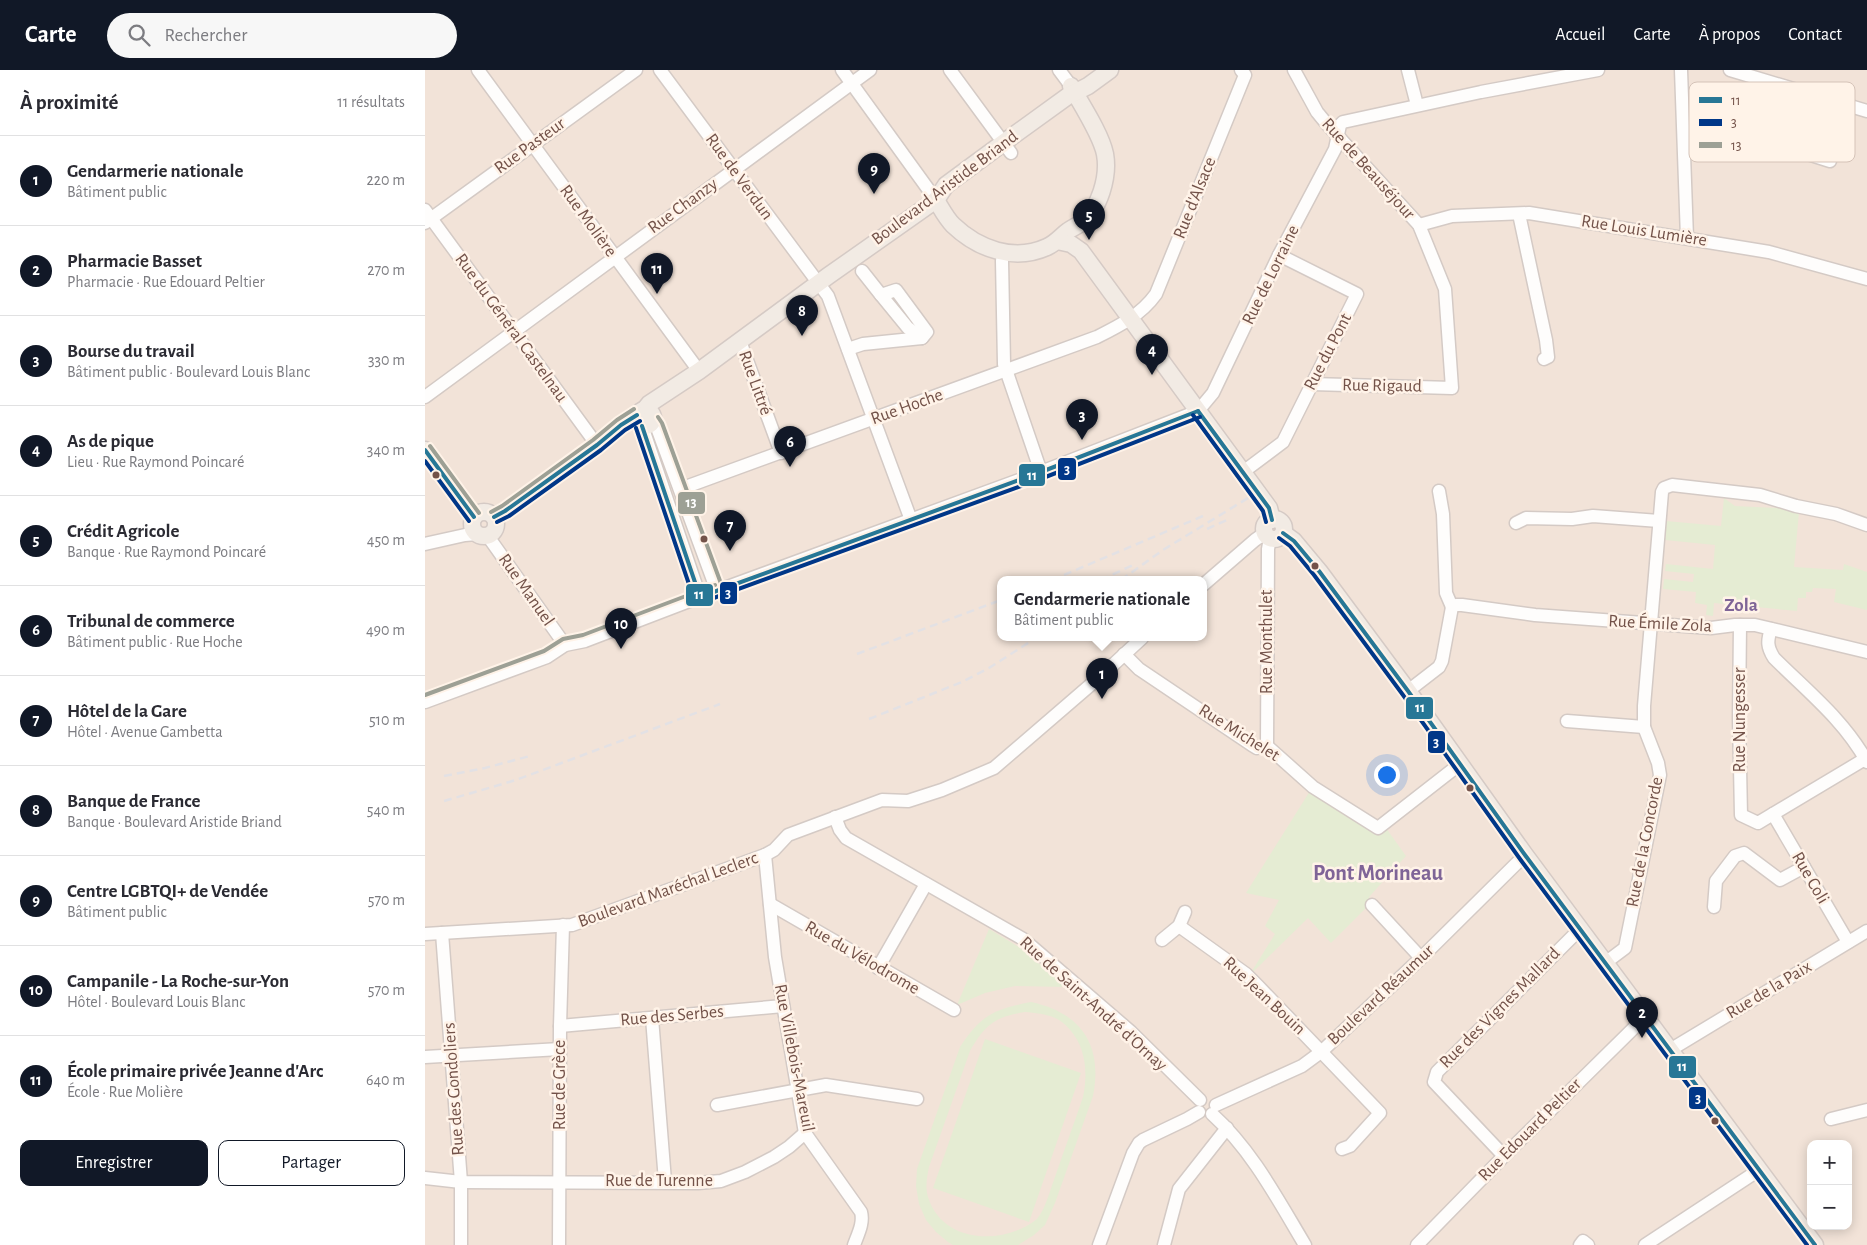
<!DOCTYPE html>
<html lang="fr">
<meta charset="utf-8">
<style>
:root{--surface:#fff;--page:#f7f7f7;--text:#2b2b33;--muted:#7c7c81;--line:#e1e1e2;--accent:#111827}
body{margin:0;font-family:"Alegreya Sans",sans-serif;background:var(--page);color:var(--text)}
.controls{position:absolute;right:15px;bottom:15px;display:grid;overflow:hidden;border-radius:10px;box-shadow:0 2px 12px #0003}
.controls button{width:45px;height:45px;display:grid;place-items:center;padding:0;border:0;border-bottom:1px solid var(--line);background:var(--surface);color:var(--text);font:25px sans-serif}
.you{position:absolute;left:961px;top:704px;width:18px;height:18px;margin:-12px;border:4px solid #fff;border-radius:50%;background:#1a73e8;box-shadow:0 0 0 8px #1a73e833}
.badge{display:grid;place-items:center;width:32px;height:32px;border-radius:50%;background:var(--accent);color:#fff;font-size:16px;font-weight:700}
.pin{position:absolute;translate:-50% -41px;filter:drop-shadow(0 1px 2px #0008)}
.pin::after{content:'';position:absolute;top:26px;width:18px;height:15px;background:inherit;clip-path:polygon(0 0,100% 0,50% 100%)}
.popup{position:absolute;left:572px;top:506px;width:210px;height:65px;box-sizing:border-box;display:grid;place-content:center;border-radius:10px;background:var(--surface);filter:drop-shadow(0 1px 4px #0005);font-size:16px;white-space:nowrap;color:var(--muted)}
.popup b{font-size:19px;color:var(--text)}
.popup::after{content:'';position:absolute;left:50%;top:100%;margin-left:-10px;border:10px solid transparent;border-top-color:var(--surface)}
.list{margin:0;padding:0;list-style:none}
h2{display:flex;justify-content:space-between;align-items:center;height:65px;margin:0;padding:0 20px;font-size:21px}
h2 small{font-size:16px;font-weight:400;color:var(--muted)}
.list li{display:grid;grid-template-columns:32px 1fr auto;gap:15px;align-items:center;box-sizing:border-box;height:90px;padding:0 20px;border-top:1px solid var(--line)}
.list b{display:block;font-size:19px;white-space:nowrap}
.list p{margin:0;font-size:16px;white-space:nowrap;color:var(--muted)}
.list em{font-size:16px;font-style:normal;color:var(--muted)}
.actions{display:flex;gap:10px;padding:15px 20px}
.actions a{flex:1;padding:11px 0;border:1px solid var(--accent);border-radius:10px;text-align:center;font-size:18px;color:var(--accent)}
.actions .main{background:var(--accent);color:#fff}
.icon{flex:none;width:28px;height:28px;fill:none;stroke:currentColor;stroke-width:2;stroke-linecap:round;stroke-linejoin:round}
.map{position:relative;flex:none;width:1442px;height:1175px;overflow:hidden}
header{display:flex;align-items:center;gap:30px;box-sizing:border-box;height:70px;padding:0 25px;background:var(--accent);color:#fff}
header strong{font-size:24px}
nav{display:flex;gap:28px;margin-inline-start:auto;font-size:18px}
.search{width:350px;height:45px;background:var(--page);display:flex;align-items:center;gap:12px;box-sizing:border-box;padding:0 18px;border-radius:28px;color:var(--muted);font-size:19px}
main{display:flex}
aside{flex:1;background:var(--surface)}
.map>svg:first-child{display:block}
.residential{fill:#f2e3d8;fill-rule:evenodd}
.green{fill:#e5ecd3;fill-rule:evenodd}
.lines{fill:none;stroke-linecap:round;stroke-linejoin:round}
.minor-casing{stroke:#d4cac5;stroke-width:15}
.major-casing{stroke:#d5cac5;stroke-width:19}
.minor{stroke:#fefdfc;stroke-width:12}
.major{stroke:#f2ebe4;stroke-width:16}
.rail{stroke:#e3e1e4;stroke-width:2.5;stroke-dasharray:8 5;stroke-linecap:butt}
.bus-1-casing{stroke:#fff3e8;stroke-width:8}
.bus-2-casing{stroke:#fff3e8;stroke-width:8}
.bus-3-casing{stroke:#fff3e8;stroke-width:8}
.bus-1{stroke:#277796;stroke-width:4}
.bus-2{stroke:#003788;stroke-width:4}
.bus-3{stroke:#9da095;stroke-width:4}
.bus-dot{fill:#735249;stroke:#fff3e8;stroke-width:2}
.labels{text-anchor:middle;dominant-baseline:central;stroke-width:5;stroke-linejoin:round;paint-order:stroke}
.street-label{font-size:18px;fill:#735249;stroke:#fff3e8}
.neighbourhood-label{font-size:19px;font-weight:bold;fill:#7f6497;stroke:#fff3e8}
.district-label{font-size:22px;font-weight:bold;fill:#7f6497;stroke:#fff3e8}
.key{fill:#fff3e8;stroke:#d5c3b8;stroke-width:1}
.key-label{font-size:14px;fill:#735249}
.line-badge{stroke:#fff3e8;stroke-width:2}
.badge-label{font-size:14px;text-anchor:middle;font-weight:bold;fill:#fff}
</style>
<header>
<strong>Carte</strong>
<div class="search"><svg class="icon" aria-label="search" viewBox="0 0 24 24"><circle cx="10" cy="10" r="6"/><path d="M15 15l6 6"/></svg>Rechercher</div>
<nav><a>Accueil</a><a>Carte</a><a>À propos</a><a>Contact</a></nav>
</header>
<main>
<aside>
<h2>À proximité<small>11 résultats</small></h2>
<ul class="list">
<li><span class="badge">1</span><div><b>Gendarmerie nationale</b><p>Bâtiment public</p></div><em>220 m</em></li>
<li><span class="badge">2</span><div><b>Pharmacie Basset</b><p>Pharmacie · Rue Edouard Peltier</p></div><em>270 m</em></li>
<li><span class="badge">3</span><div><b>Bourse du travail</b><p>Bâtiment public · Boulevard Louis Blanc</p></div><em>330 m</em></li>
<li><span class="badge">4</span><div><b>As de pique</b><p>Lieu · Rue Raymond Poincaré</p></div><em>340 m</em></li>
<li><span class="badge">5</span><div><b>Crédit Agricole</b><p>Banque · Rue Raymond Poincaré</p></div><em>450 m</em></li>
<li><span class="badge">6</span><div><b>Tribunal de commerce</b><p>Bâtiment public · Rue Hoche</p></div><em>490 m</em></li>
<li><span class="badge">7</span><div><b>Hôtel de la Gare</b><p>Hôtel · Avenue Gambetta</p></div><em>510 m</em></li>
<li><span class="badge">8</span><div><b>Banque de France</b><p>Banque · Boulevard Aristide Briand</p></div><em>540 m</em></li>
<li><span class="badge">9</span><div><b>Centre LGBTQI+ de Vendée</b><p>Bâtiment public</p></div><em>570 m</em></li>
<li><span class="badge">10</span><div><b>Campanile - La Roche-sur-Yon</b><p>Hôtel · Boulevard Louis Blanc</p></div><em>570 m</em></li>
<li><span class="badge">11</span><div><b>École primaire privée Jeanne d'Arc</b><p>École · Rue Molière</p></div><em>640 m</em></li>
</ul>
<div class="actions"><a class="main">Enregistrer</a><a>Partager</a></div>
</aside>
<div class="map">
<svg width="1442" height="1175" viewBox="0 0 1442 1175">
<rect width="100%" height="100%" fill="#f6efe8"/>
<path class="residential" d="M0 0H1442V1175H0ZM576 510H778V568H576ZM1386 1074H1423V1156H1386Z"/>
<g class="green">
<path d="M1299 428 1310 436 1352 438 1374 442 1369 497 1418 500 1419 494 1442 502V540L1409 532 1411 519 1388 518 1387 522H1381V528H1373L1372 541 1289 533 1288 546 1281 545 1282 535 1270 533 1271 522 1238 519 1239 509 1268 512 1269 504 1240 501 1241 494 1288 499 1290 475 1240 470 1241 451 1296 456Z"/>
<path d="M885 721 951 765 961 758 981 786 944 827 947 832 906 873 883 848 828 902 827 901 850 864 840 856 854 830 821 823Z"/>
<path d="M564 859 594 877 642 917 590 916 560 923 532 935Z"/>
<path d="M606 932C657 943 678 976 668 1026L630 1133 620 1155 609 1165 593 1175H528L523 1172 511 1162 501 1150 494 1134 491 1116 492 1099 535 977C556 945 569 939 606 932ZM600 942C611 943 624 944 634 950 660 968 664 999 658 1027 649 1054 639 1080 630 1107 625 1120 621 1138 612 1149 580 1175 518 1175 503 1127 500 1117 502 1107 504 1097L545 981C560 955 569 947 600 942Z"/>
<path d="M560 969 656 1003 604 1152 508 1118Z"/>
</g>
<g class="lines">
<defs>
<g id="minor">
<path d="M53 0 274 301"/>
<path d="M235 0 403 226 486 450"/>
<path d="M417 0 511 130"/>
<path d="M525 0 586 83"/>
<path d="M634 0 646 16"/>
<path d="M869 0 892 42 901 53 994 155 1020 219 1027 318 887 314"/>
<path d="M983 0 992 35"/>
<path d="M1256 0 1262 168"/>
<path d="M1305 0 1442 41"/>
<path d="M1378 22 1364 78 1405 91"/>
<path d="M0 140 172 375"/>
<path d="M1094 144 1121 270 1123 287 1119 289"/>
<path d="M0 153 211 0"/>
<path d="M994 155 1027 146 1104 143 1344 182 1442 209"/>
<path d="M578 183 577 191 579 294 616 402"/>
<path d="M456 225 483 258 497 268"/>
<path d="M315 271 356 383"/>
<path d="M423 279 438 274 497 268 502 262 471 220 456 225 437 201"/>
<path d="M0 327 445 0"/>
<path d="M228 351 231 355 292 521"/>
<path d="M217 356 275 527"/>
<path d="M818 402 858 372 932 224 854 185"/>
<path d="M255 419 672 267C694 256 716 245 731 224L820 5 816 0"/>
<path d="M1014 421 1018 444 1021 523 1027 537"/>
<path d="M1091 453 1101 448 1147 449 1168 446 1234 451"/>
<path d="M62 465 140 575"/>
<path d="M0 474 40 465 52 464"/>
<path d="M778 515 830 470 840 463"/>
<path d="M1027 537 1031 535H1037L1110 545 1286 558 1310 555H1330L1442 582"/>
<path d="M1315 555 1314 648 1316 745 1333 753 1440 689"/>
<path d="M1346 559C1342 571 1342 577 1349 588 1382 621 1419 650 1442 692"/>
<path d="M699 584 714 599 827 675 832 678 842 676 888 717 953 758 1035 694"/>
<path d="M983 621 1014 597 1017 591 1027 537"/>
<path d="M0 632 122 587 140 575 160 571 275 527 616 402 773 341 788 323 854 185 910 79 915 55 918 52 1056 22 1173 0"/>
<path d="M1142 651 1219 657"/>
<path d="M842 676 843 479 845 468"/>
<path d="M1348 744 1423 872"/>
<path d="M410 747 415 760 421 768 598 869 706 962 775 1030"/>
<path d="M340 785 350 887 380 1063 436 1142C439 1153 433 1164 429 1175"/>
<path d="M345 834 529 940"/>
<path d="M947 835 996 888"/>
<path d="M1289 837 1291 811 1310 786 1319 783 1355 810 1379 797"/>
<path d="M754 856 821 904 833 916 955 1043 925 1076 917 1079"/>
<path d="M17 863 36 1112V1175"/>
<path d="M0 864 147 855 340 785 349 780 363 765 457 730 483 731 517 720 569 698 677 605 717 568"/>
<path d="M737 870 754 856 760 842"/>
<path d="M1180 893 1200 878 1235 705 1233 693 1219 657V636L1237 422 1239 418 1247 415 1335 425 1371 436 1411 444 1442 455"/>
<path d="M453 898 501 814"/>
<path d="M227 948 240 1111"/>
<path d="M135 956 358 936"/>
<path d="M1245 980 1442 861"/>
<path d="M0 987 135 979"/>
<path d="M292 1035 401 1015 492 1029"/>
<path d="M791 1035 877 996 896 982 996 888 1100 785"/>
<path d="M787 1044C827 1080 853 1130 880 1175"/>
<path d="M1406 1049 1442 1040"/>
<path d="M1079 1086 1009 1012 1012 1002 1155 859"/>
<path d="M0 1108 36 1112 273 1113 296 1111 320 1102 349 1087 364 1077 380 1063"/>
<path d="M134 1175 135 956 138 855"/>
<path d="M674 1175 708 1083 714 1073 718 1070 762 1049 774 1042"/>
<path d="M739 1175 754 1119 802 1058"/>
<path d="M992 1175 1079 1086 1220 947"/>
<path d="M1155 1175 1158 1171 1163 1175"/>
<path d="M1220 1175 1334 1100"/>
</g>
<g id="major">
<path d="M511 130C516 138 521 148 528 155 553 179 589 192 622 177 631 173 636 166 643 161 647 158 652 156 656 153 675 139 684 106 680 84 676 64 656 34 646 16"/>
<path d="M632 171 646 174 656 181 844 438 847 450"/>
<circle cx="220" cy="348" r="8"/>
<path d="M219 340 224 334 274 301 403 206 511 130 521 115 578 73 643 26 663 16 685 0"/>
<path d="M0 380 49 447"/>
<circle cx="59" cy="454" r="12"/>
<path d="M69 447 80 441 172 375C186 364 196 352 212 345"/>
<circle cx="849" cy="459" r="10"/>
<path d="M858 463 869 471 894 501 983 621 1100 785 1390 1175"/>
</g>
</defs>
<use href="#minor" class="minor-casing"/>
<use href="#major" class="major-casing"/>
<use href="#minor" class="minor"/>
<use href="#major" class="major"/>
<g class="rail">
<path d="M782 459 804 449"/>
<path d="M627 510 778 446"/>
<path d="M676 510 710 494"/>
<path d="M696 510 738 480 823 428"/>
<path d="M432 584 576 530"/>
<path d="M444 649 537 612 564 598 611 568"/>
<path d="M19 706 60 698 105 686"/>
<path d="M19 731 91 710 295 634"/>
</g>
<defs>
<g id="bus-1">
<path d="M773 341 844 438 847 450"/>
<path d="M217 356 275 527 616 402 773 341"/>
<path d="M0 380 49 447"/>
<path d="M69 447 80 441 172 375 196 355 212 345"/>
<path d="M858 463 869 471 894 501 983 621 1100 785 1390 1175"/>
</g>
<g id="bus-2">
<path d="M768 345 838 441 841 452"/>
<path d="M211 358 269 529 275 533 618 408 775 347"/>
<path d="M0 391 44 451"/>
<path d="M72 452 84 446 176 380 200 360 215 351"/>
<path d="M854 468 865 476 889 505 978 625 1095 789 1382 1175"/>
</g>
<g id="bus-3">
<path d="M233 347 237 353 298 519"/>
<path d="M5 376 54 443"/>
<path d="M66 442 77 436 168 370 192 350 209 339"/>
<path d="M0 625 119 581 138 569 158 565 290 515"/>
</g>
</defs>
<use href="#bus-1" class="bus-1-casing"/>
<use href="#bus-2" class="bus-2-casing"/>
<use href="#bus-3" class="bus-3-casing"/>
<use href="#bus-1" class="bus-1"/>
<use href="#bus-2" class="bus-2"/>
<use href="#bus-3" class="bus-3"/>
</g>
<g class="bus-dot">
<circle cx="11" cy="405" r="4.5"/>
<circle cx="279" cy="469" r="4.5"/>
<circle cx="890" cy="496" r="4.5"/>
<circle cx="1045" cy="718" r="4.5"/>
<circle cx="1290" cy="1051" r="4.5"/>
</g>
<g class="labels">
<g class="street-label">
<text transform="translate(105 76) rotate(-36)">Rue Pasteur</text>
<text transform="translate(943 99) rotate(48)">Rue de Beauséjour</text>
<text transform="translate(314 107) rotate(54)">Rue de Verdun</text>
<text transform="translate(520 118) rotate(-37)">Boulevard Aristide Briand</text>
<text transform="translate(770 128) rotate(-68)">Rue d'Alsace</text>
<text transform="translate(258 136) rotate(-36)">Rue Chanzy</text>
<text transform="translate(163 151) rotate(54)">Rue Molière</text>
<text transform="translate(1219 161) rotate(9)">Rue Louis Lumière</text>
<text transform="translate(846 205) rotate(-64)">Rue de Lorraine</text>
<text transform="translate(86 258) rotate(54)">Rue du Général Castelnau</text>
<text transform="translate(903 282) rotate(-63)">Rue du Pont</text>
<text transform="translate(330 313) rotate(70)">Rue Littré</text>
<text transform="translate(957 316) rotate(1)">Rue Rigaud</text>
<text transform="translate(482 337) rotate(-20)">Rue Hoche</text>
<text transform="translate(101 520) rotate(55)">Rue Manuel</text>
<text transform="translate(1235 554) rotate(3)">Rue Émile Zola</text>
<text transform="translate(842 572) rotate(-90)">Rue Monthulet</text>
<text transform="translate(1315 650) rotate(-90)">Rue Nungesser</text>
<text transform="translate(814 663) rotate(32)">Rue Michelet</text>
<text transform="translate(1220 772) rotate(-79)">Rue de la Concorde</text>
<text transform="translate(1385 808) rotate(60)">Rue Coli</text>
<text transform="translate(243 820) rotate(-20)">Boulevard Maréchal Leclerc</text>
<text transform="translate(437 888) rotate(30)">Rue du Vélodrome</text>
<text transform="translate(1344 920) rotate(-31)">Rue de la Paix</text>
<text transform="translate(956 925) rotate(-43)">Boulevard Réaumur</text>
<text transform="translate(839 926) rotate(43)">Rue Jean Bouin</text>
<text transform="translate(668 934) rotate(42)">Rue de Saint-André d'Ornay</text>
<text transform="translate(1075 938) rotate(-45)">Rue des Vignes Mallard</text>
<text transform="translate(247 946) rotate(-5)">Rue des Serbes</text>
<text transform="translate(369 988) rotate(79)">Rue Villebois-Mareuil</text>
<text transform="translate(135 1015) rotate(-90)">Rue de Grèce</text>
<text transform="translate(29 1019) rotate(-94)">Rue des Gondoliers</text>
<text transform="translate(1105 1060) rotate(-45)">Rue Edouard Peltier</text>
<text x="234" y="1111">Rue de Turenne</text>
</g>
<g class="neighbourhood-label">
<text x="1316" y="535">Zola</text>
</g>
<g class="district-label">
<text x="953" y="803">Pont Morineau</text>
</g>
</g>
<rect x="1264" y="12" width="166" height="80" rx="8" class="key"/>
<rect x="1274" y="27" width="23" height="6" fill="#277796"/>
<rect x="1274" y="49" width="23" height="7" fill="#003788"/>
<rect x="1274" y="72" width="23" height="6" fill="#9da095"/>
<g class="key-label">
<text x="1306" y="35">11</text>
<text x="1306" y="57">3</text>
<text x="1306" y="80">13</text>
</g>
<g class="line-badge">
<rect x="632" y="387" width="20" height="24" rx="5" fill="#003788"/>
<rect x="593" y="393" width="28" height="24" rx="5" fill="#277796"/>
<rect x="252" y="421" width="29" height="24" rx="5" fill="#9da095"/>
<rect x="294" y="511" width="19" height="24" rx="5" fill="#003788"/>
<rect x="260" y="513" width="29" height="24" rx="5" fill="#277796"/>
<rect x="980" y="626" width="29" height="24" rx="5" fill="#277796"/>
<rect x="1002" y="660" width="19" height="24" rx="5" fill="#003788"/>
<rect x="1243" y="985" width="29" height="24" rx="5" fill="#277796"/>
<rect x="1263" y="1016" width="19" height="24" rx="5" fill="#003788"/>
</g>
<g class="badge-label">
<text x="642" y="404">3</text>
<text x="607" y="410">11</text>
<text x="266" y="437">13</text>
<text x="303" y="528">3</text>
<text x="274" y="529">11</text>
<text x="995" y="642">11</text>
<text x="1011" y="677">3</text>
<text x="1257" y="1001">11</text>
<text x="1273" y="1033">3</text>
</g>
</svg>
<div class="controls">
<button>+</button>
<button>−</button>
</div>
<div class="you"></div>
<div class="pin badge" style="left:677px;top:629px">1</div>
<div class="popup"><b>Gendarmerie nationale</b>Bâtiment public</div>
<div class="pin badge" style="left:1217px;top:968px">2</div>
<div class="pin badge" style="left:657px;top:370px">3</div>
<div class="pin badge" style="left:727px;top:305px">4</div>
<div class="pin badge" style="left:664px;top:170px">5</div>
<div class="pin badge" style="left:365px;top:397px">6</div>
<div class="pin badge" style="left:305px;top:481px">7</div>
<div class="pin badge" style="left:377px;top:266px">8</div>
<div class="pin badge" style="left:449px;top:124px">9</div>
<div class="pin badge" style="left:196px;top:579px">10</div>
<div class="pin badge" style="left:232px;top:224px">11</div>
</div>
</main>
